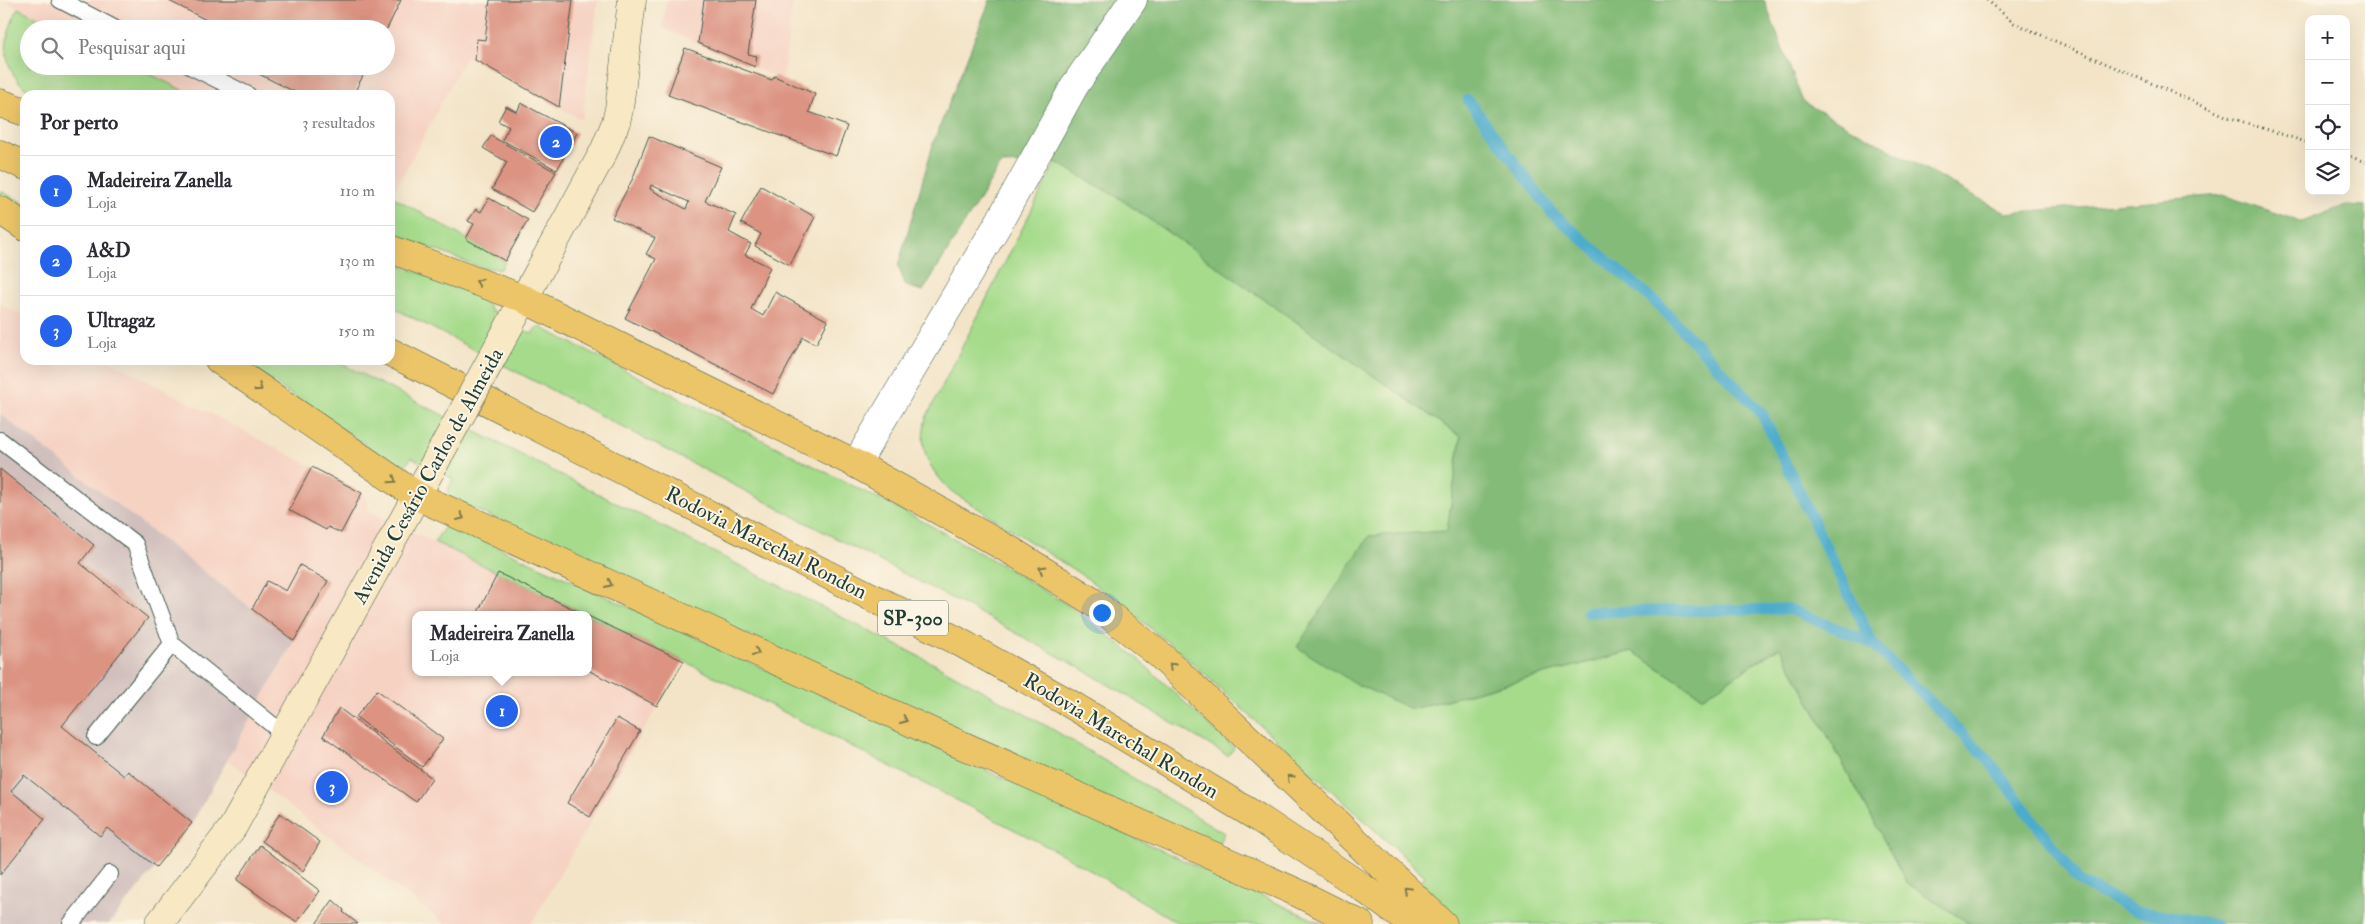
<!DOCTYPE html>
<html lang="pt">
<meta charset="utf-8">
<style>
:root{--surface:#fff;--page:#f2f2f3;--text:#2b2b33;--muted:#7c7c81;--line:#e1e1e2;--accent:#2563eb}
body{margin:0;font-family:"IM FELL Double Pica",serif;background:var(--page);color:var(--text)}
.controls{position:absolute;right:15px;top:15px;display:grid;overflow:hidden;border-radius:10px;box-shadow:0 5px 20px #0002}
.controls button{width:45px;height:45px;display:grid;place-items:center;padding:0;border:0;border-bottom:1px solid var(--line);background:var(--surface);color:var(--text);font:25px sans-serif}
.you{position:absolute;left:1101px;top:612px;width:18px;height:18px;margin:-12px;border:4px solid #fff;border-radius:50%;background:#1a73e8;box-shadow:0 0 0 8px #1a73e833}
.badge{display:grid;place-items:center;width:32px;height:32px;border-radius:50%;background:var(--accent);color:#fff;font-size:16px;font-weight:700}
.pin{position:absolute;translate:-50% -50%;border:2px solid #fff;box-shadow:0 1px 5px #0006}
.popup{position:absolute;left:412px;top:611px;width:180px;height:65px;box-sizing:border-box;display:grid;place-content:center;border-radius:10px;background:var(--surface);filter:drop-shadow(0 1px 4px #0005);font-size:16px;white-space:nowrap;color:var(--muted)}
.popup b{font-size:19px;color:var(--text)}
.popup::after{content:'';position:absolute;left:50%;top:100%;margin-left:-10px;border:10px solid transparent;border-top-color:var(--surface)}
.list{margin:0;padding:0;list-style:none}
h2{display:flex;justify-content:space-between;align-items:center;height:65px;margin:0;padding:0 20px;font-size:21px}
h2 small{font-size:16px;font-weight:400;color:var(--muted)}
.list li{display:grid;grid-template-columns:32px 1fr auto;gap:15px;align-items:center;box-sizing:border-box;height:70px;padding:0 20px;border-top:1px solid var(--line)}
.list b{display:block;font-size:19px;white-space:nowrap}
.list p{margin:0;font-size:16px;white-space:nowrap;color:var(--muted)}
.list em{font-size:16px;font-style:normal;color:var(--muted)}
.icon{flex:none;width:28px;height:28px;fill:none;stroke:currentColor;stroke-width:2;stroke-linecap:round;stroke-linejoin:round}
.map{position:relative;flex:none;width:2365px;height:924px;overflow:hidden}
.search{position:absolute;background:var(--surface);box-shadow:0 5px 20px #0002;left:20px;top:20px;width:375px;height:55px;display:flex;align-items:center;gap:12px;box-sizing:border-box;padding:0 18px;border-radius:28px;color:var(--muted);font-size:19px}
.panel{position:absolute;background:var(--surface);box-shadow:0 5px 20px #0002;left:20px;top:90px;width:375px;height:275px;border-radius:15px}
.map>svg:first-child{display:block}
.built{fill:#f6d2c3}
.industrial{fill:#d1bfbd}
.green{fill:#a6db8c;stroke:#628c60}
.forest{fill:#84bb78;stroke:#527c56}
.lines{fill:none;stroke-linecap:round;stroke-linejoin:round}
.stream{stroke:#4daccc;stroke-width:11}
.building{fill:#dc9382;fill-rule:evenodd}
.lane-casing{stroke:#3f564a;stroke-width:18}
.street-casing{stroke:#3f564a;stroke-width:29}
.secondary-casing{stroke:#3f564a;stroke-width:29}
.primary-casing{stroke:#3f564a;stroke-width:29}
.path{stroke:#3f564a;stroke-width:3;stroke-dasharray:1 4;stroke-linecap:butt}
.lane{stroke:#fff;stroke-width:16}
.street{stroke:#fff;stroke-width:28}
.secondary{stroke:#f8e8c3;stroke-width:28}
.primary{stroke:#edc569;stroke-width:28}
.secondary-bridge-casing{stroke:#3f564a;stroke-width:29;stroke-linecap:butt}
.secondary-bridge{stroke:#f8e8c3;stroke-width:28}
.oneway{stroke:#7c7a4c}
.labels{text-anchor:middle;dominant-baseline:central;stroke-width:4;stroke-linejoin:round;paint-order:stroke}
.shield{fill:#fcf5e5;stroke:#617469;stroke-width:1}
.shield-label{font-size:20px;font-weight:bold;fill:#1f3d34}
.street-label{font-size:21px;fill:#1f3d34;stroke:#fcf5e5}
</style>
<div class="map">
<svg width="2365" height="924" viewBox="0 0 2365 924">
<rect width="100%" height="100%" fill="#fcf5e5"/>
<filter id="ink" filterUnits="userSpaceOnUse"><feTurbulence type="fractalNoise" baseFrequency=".02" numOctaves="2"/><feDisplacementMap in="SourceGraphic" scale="10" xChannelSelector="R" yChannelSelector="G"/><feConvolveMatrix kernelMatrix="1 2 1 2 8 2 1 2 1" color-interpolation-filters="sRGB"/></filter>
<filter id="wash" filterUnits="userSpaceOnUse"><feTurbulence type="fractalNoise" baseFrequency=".0096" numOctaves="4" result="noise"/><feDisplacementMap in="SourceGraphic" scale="20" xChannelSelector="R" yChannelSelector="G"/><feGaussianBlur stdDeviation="1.12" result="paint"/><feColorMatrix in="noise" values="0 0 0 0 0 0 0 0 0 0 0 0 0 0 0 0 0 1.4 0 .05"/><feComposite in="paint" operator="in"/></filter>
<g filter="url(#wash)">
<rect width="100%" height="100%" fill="#f3e4c8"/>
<g class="built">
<path d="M3 0H598L582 120 466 56 392 196 390 195V95H192L134 66H386V29H60Z"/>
<path d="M666 0H793L783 80 663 28Z"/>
<path d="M0 304 25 317V360H108L362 493 368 501 367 510 586 615H416V672H588V616L684 661 531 924H445L228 760 294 641 0 414Z"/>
</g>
<path class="industrial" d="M0 414 294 641 192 823 109 924H0Z"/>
<g class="green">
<path d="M18 8 60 29H29V66H134L192 95H33C0 69 1 44 18 8Z"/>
<path d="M1056 162 1119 198 1461 437 1447 531 1369 536 1412 709 1632 651 1703 697 1780 647 1907 883 1970 924H1391L1425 876 1179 651 1088 579 951 491C928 467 918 451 926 418Z"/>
<path d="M0 191 25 203V213L0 196Z"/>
<path d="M390 195 505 261 501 269 483 268 390 233Z"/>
<path d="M390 261 475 295 487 303 491 311 532 334 536 328 540 327 924 522 1009 569 1069 606 1135 656 1234 748 1228 756 1084 670 970 608 390 306Z"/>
<path d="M240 360H334L940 667 1052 729 1224 833 1217 846 1040 769 448 497V490L453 479 411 457 407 464 402 466 388 460Z"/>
<path d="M447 524 1323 924H1180L1066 856 684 661 434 542Z"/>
</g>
<path class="forest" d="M990 0H1764L1803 102 2006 213 2223 195 2302 222 2346 205 2365 206V924H1970L1907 883 1780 647 1703 697 1632 651 1411 709 1356 684 1297 647 1369 536 1447 531 1461 437 1119 198 1056 162 1001 164 923 291 906 286 898 266 934 141Z"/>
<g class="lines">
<g class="stream">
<path d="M1468 100 1552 213 1659 305 1762 414 1872 643 1989 761 2079 881 2135 911 2214 924"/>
<path d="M1587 612 1789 609 1872 643"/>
</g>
</g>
<g id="blocks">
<g class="building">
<path d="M167 0H401L387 29H224Z"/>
<path d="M490 0H573L559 107 475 60 477 39 485 40Z"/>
<path d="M704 0H756L748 54 757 56 755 67 698 43Z"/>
<path d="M685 48 772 80 774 76 815 94 809 112 847 126 836 156 668 95Z"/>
<path d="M260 66H368L353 95H301L257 73Z"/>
<path d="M521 103 577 133 557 170 502 140 509 127 498 121 506 106 517 112Z"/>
<path d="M491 136 556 172 532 212 492 189 507 162 483 148Z"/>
<path d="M649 136 721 167 705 201 736 215 729 232 751 244 745 255 770 267 751 309 763 316 775 292 828 321 816 344 803 337 773 394 625 318 656 259 646 254 655 238 612 218 632 180ZM651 185 689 202 686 209 650 189Z"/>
<path d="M761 186 815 217 790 265 755 246 761 234 741 223Z"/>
<path d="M489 198 528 220 505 261 466 239 474 224 468 221 476 209 481 212Z"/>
<path d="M312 467 362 493 341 533 328 527 326 530 289 510Z"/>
<path d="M0 469 94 545 80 563 148 618 62 726 124 776 128 771 192 823 156 867 107 828 100 836 24 775 11 791 45 819 0 875Z"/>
<path d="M300 565 328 581 294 641 252 609 267 581 286 591Z"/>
<path d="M498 573 586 615H482L478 612Z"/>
<path d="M588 616 684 661 657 706 588 670Z"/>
<path d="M377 690 443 739 422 767 356 717Z"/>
<path d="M339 708 432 778 416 802 323 736Z"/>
<path d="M617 718 640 731 590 817 567 803Z"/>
<path d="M280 813 320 842 303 871 262 841Z"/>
<path d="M260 845 320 891 297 922 237 880Z"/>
<path d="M333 900 344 910 343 912 358 924H316Z"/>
</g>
</g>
</g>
<g filter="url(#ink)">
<use href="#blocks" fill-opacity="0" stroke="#3f564a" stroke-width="1"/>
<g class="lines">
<defs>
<g id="lane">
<path d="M60 0 116 29"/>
<path d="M190 66 248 95"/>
<path d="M0 440 135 544 172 644"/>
<path d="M96 737 172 644 285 735"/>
<path d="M71 924 110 874"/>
</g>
<path id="street" d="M856 464 998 224 1075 85 1133 0"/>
<g id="secondary">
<path d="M513 319 604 151 616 122 619 109 632 0"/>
<path d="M159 924 233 827 432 468"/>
</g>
<g id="primary">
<path d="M0 103 25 112"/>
<path d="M0 154 25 166"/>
<path d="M0 210 25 227"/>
<path d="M390 249 524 299 552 313 856 464 1015 553 1093 602 1161 656 1443 924"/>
<path d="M390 352 954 639 1067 702 1257 817 1359 885 1412 924"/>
<path d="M219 360 417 496 932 732 1296 892 1360 924"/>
</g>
</defs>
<use href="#lane" class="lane-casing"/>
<use href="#street" class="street-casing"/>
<use href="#secondary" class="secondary-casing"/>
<use href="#primary" class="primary-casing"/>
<g class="path">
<path d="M1987 0 2014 23 2228 117 2309 143"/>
<path d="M2346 155 2365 162"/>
</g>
<use href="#lane" class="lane"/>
<use href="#street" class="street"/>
<use href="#secondary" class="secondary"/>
<use href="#primary" class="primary"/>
<defs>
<path id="secondary-bridge" d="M432 468 511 323"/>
</defs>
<use href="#secondary-bridge" class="secondary-bridge-casing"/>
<use href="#secondary-bridge" class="secondary-bridge"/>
</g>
<defs><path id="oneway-chevron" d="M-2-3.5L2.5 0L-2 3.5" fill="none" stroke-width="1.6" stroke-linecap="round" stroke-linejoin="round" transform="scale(1.25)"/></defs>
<g class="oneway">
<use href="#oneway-chevron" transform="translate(479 282) rotate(-160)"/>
<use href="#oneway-chevron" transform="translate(259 388) rotate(34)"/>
<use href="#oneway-chevron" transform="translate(393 480) rotate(35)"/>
<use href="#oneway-chevron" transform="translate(461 517) rotate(25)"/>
<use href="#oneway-chevron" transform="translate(1042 569) rotate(-149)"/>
<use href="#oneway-chevron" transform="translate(609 584) rotate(25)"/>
<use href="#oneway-chevron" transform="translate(756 652) rotate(25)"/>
<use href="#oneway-chevron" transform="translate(1172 666) rotate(-136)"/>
<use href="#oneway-chevron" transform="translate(904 720) rotate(25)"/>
<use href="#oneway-chevron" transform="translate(1290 778) rotate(-136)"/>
<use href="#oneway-chevron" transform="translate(1407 890) rotate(-136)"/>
</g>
</g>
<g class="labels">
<rect class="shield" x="878" y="600.5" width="70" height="35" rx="4"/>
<g class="shield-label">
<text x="913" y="618">SP-300</text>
</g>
<g class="street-label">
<text transform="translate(428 476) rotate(-61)">Avenida Cesário Carlos de Almeida</text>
<text transform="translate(766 543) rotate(27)">Rodovia Marechal Rondon</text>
<text transform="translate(1121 736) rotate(31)">Rodovia Marechal Rondon</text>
</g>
</g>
</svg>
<div class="controls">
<button>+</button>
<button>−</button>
<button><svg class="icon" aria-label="locate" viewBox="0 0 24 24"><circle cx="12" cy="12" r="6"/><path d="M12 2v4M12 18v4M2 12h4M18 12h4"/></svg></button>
<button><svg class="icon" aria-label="layers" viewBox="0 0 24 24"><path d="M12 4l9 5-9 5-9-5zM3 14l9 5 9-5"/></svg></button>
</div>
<div class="you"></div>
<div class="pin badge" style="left:502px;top:711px">1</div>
<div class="popup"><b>Madeireira Zanella</b>Loja</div>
<div class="pin badge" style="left:556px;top:142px">2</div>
<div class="pin badge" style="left:332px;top:787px">3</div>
<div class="search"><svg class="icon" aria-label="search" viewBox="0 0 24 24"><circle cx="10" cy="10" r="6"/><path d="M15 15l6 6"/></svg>Pesquisar aqui</div>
<section class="panel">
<h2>Por perto<small>3 resultados</small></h2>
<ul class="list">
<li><span class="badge">1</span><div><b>Madeireira Zanella</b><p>Loja</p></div><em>110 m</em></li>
<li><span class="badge">2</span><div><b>A&amp;D</b><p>Loja</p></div><em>130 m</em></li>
<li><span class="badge">3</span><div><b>Ultragaz</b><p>Loja</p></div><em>150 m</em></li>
</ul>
</section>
</div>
